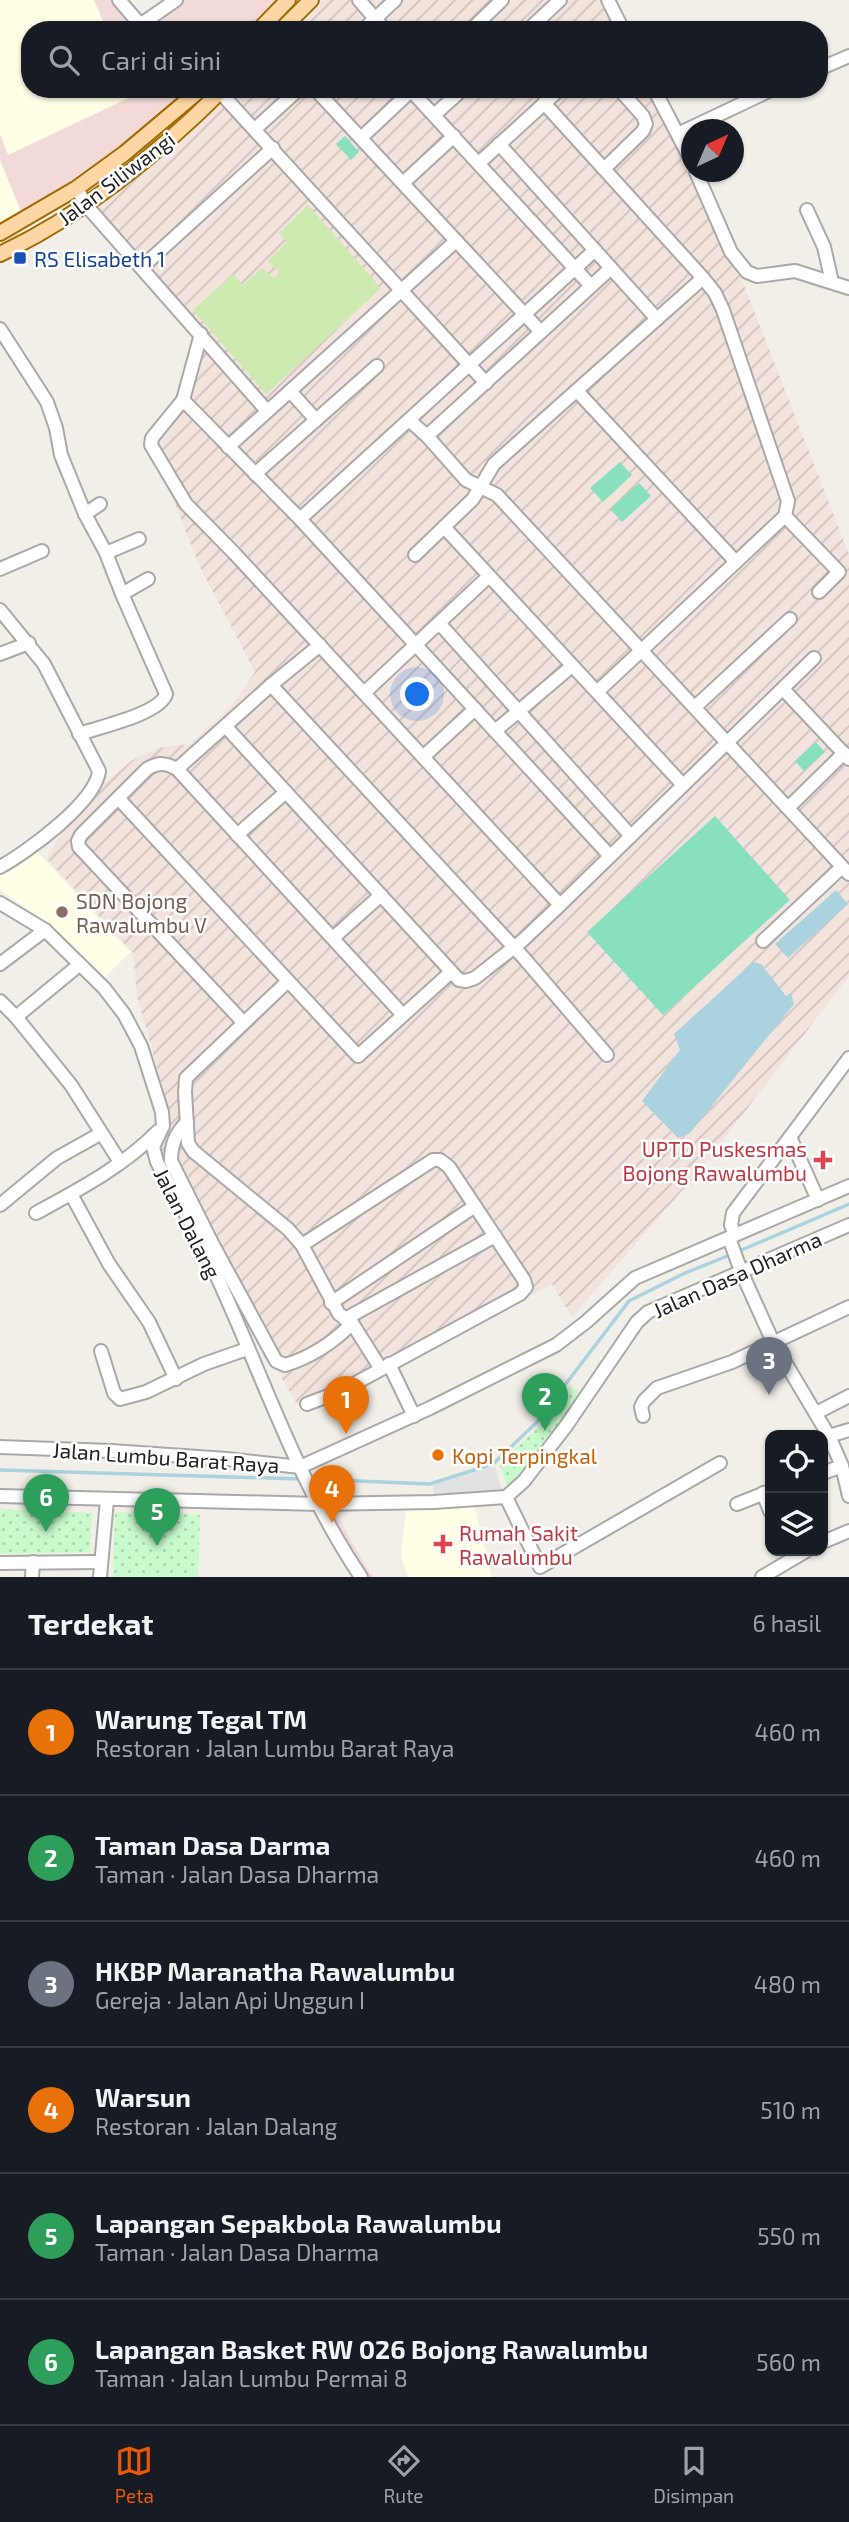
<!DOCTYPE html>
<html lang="id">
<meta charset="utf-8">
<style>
:root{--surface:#171b24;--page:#242831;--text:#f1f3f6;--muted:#9ea1a6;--line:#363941;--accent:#ea580c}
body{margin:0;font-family:"Exo 2",sans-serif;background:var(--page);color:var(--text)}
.controls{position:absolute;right:21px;bottom:21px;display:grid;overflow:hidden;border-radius:14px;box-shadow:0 2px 5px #0004}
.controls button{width:63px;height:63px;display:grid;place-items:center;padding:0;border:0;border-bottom:2px solid var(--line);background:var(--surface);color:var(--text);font:35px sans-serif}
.compass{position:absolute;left:681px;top:119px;width:63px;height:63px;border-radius:50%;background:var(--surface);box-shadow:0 2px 5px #0004;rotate:44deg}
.you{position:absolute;left:418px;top:695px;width:24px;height:24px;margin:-18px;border:5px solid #fff;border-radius:50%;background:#1a73e8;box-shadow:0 0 0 10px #1a73e833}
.badge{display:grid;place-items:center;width:46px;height:46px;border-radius:50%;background:var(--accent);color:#fff;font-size:23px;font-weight:700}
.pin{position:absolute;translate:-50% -58px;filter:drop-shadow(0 2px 4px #0008)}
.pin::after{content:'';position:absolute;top:37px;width:24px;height:21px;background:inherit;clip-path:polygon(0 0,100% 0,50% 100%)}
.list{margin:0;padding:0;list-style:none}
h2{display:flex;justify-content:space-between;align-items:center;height:91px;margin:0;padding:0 28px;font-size:30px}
h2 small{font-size:23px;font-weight:400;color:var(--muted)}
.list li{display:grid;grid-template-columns:46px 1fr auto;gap:21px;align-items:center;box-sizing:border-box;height:126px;padding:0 28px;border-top:2px solid var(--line)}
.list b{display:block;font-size:26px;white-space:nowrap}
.list p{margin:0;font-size:23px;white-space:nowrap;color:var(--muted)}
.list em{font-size:23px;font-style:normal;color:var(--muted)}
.icon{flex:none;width:38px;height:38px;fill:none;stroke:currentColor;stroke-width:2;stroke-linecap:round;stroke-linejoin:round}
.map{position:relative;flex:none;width:849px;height:1577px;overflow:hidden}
.search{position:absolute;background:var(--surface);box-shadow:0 2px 5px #0004;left:21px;right:21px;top:21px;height:77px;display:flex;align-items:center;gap:18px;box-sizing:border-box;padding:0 24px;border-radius:28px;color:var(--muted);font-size:26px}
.sheet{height:847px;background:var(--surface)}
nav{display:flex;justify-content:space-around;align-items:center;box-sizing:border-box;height:98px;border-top:2px solid var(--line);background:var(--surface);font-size:19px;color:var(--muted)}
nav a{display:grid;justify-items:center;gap:4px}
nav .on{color:var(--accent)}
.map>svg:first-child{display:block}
.commercial{fill:#f2dad9}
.education{fill:#ffffe5}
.military{fill:url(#military-furrows)}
.grass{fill:#cdebb0}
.park{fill:url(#park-dots)}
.pitch{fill:#88e0be}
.parking{fill:#e2e2e2}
.water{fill:#aad3df}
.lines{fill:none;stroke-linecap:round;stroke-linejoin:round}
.stream{stroke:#aad3df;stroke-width:3.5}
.minor-casing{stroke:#a9a9a9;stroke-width:16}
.major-casing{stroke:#a06b00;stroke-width:18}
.minor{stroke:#fff;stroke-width:12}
.major{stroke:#fcd6a4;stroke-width:14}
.transit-dot{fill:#1a4fb4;stroke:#fff;stroke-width:2.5}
.education-dot{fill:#8d6e63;stroke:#fff;stroke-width:2.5}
.health-dot{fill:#e0444e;stroke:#fff;stroke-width:2.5}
.food-dot{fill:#e8710a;stroke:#fff;stroke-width:2.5}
.labels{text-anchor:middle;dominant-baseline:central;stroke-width:5;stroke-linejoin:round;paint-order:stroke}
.street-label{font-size:21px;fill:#222;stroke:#fff}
.transit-label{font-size:21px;fill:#164399;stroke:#fff;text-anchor:start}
.education-label{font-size:21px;fill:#785e54;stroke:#fff;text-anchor:start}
.health-label{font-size:21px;fill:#be3a42;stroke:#fff;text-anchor:end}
.food-label{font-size:21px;fill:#c56008;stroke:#fff;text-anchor:start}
</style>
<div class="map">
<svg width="849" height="1577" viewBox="0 0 849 1577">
<defs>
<pattern id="military-furrows" width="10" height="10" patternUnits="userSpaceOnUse" patternTransform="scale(1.75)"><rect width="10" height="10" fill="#f3e3dd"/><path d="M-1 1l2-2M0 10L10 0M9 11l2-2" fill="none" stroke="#d0c2bd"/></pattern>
<pattern id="park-dots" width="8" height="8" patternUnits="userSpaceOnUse" patternTransform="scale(1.75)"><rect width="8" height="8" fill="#c8facc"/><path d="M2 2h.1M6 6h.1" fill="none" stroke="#acd6af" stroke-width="1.8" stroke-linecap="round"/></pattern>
</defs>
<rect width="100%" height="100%" fill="#f2efe9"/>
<g class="commercial">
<path d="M0 0H117L140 30H30V89H201L125 153 0 231Z"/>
<path d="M182 0H277L282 6 259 30H142Z"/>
<path d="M334 1510 356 1549 373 1577H363L325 1511Z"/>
</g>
<g class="education">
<path d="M0 0H94L107 30H30V89H135L137 94 8 155 0 134Z"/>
<path d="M0 160 22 214 0 224Z"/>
<path d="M35 849 130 952 104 978 52 926 0 890V870Z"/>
<path d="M474 1505 492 1577H408L401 1556 406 1508Z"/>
</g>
<g class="military">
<path d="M311 0H610L625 30H281Z"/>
<path d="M223 89H655L731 252 849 554V976L701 1169 572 1317 552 1284 341 1395 300 1409 253 1330 185 1197 161 1156V1143L169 1127 168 1108 137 996 133 953 47 859 60 834 105 783 135 758 158 748 190 744 230 707 255 672 199 565 151 443 176 412 201 334 85 204Z"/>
</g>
<path class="grass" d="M308 205 381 288 266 394 193 310 233 274 243 285 262 268 274 278 279 272 268 261 287 242 279 233Z"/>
<g class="park">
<path d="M570 1386 583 1394 521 1475 508 1489 499 1463 540 1426Z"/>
<path d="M0 1509 92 1513 90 1552 0 1554Z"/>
<path d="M115 1512 200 1515 198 1577H113Z"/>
</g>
<g class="pitch">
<path d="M345 136 359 152 351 160 336 144Z"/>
<path d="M620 462 632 475 603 502 590 488Z"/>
<path d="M639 483 651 496 622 522 610 509Z"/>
<path d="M816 742 825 752 804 771 795 761Z"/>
<path d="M715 816 790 900 663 1015 587 932Z"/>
</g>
<path class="parking" d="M495 1466 503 1495 434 1501 433 1485Z"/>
<g class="water">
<path d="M836 890 848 904 788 958 775 944Z"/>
<path d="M753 962 761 964 786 996 791 993 794 1004 690 1133 678 1138 642 1101 680 1050 674 1034Z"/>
</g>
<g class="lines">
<g class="stream">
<path d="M737 1252 849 1204"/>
<path d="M0 1470 302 1479"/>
<path d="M310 1479 430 1484 493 1464 536 1423 629 1301 685 1273 730 1255"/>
</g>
<defs>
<g id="minor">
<path d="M119 0 144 29"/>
<path d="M359 0 385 30"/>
<path d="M608 0 623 30"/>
<path d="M140 25 176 0"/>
<path d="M363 30 395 0"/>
<path d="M471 30 502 0"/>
<path d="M528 30 560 0"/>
<path d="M819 69 849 56"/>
<path d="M217 89 486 383"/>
<path d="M315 89 541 332"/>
<path d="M413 89 416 96 591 286"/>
<path d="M654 89 692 162"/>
<path d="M434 115 463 89"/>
<path d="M255 129 299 89"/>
<path d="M678 134 773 89"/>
<path d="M361 138 413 89"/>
<path d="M499 144 657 319"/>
<path d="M479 163 560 89"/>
<path d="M604 169 643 131 646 124 643 116 619 89"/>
<path d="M696 172 731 252 747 272 757 276 795 271 849 288"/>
<path d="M403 183 454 136"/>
<path d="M77 188 85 204 267 411"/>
<path d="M807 210 824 247 832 282"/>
<path d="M142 267 273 148"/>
<path d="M0 329 47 402 56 428 61 455 85 514 106 553 122 594 166 694C160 714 99 727 79 734"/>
<path d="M201 334 183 400 152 438 151 445 186 504 235 554 560 905"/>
<path d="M290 391 316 420"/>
<path d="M577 391 736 562"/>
<path d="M183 400 300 519 610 856"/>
<path d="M409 420 427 436 466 480 497 495 849 874"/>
<path d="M427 436 611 268"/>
<path d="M228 447 456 241"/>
<path d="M255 474 377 366"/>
<path d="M85 514 100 504"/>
<path d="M785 516 839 572 819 592"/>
<path d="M300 519 595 250"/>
<path d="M444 527 683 785"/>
<path d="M106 553 139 539"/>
<path d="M415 555 473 499 494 464 703 278 544 103"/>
<path d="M0 569 42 551"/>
<path d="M122 594 148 579"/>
<path d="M0 610 44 664 99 771C96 802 26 853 0 867"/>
<path d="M439 623 631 836"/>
<path d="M0 654 29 643"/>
<path d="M271 685 523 957 607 1055"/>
<path d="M783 689 849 759"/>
<path d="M597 692 785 516 788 501 723 310 715 293 703 278"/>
<path d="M364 693 489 576"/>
<path d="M695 707 790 619"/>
<path d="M226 727 459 980 466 981 475 978 522 941 557 908 814 658"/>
<path d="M495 731 572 666"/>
<path d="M423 757 475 709"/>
<path d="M177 769 271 685 320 645"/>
<path d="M118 798 358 1056 451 972"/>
<path d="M788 808 844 753"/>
<path d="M237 835 286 792"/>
<path d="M0 903 45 930 104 988 124 1014 141 1046 162 1112 163 1126 153 1147 157 1162C173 1192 190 1221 205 1251 258 1360 293 1476 361 1577"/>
<path d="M333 938 381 895"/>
<path d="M763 941 842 867"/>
<path d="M0 964 45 930"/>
<path d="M288 981 186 1078 185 1092 188 1143 193 1151 288 1229 302 1245 339 1314 352 1323 381 1369"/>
<path d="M0 1001 16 1017 71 1085 120 1162"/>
<path d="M16 1017 79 965"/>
<path d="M243 1022 79 847 78 841 81 835 147 769C159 762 166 763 177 769L403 1015"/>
<path d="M187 1122C175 1134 171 1145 171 1161L212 1243 276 1361 285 1365C309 1358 335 1342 352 1323"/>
<path d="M71 1194 109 1264 149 1322 176 1379"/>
<path d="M818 1200 790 1137 849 1058"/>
<path d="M0 1205 57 1158 100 1134"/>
<path d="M36 1213C78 1190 124 1166 158 1131"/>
<path d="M735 1235 731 1225 733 1213 790 1137"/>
<path d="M729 1238 741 1271 773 1342 829 1436 842 1466 849 1496"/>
<path d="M302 1245 433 1160H440L449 1167 524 1280 526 1287 520 1294 341 1391 307 1404"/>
<path d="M331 1303 475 1206"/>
<path d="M345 1319 495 1236"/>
<path d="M101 1351 114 1393 120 1399 146 1392 204 1364 247 1349"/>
<path d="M389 1364 414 1416"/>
<path d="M816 1413 849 1396"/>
<path d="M643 1416 641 1407 644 1401 657 1388 732 1362 849 1307"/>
<path d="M829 1436 849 1430"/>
<path d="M0 1447 111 1451 227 1459 300 1467 430 1408 556 1345 586 1322 635 1278 849 1186"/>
<path d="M823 1473 842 1466"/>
<path d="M763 1493 770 1511"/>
<path d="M0 1496 319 1504 434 1502 506 1497 524 1481 566 1426 637 1322 648 1312 849 1225"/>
<path d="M506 1497 540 1567 720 1463"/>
<path d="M737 1504 770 1491"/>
<path d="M823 1542 849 1531"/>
<path d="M0 1563 100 1562"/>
<path d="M32 1577 33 1562"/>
<path d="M100 1577 107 1500"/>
<path d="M762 1577 806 1551"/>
</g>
<g id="major">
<path d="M259 30 288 0"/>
<path d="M281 30 311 0"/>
<path d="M0 233 77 188 125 153 201 89"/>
<path d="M0 254C83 215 158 154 223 89"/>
</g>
</defs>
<use href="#minor" class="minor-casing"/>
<use href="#major" class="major-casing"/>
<use href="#minor" class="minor"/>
<use href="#major" class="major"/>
</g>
<rect class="transit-dot" x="13" y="251" width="14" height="14" rx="3.5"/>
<circle class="education-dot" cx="62" cy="912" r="7"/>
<g class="health-dot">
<path d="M819.5 1149.5h7v7h7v7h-7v7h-7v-7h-7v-7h7z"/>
<path d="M439.5 1533.5h7v7h7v7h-7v7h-7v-7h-7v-7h7z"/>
</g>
<circle class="food-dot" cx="438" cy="1455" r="7"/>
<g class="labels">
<g class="street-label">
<text transform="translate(116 178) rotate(-37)">Jalan Siliwangi</text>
<text transform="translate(188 1223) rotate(63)">Jalan Dalang</text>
<text transform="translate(737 1274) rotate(-24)">Jalan Dasa Dharma</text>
<text transform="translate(166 1457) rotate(4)">Jalan Lumbu Barat Raya</text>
</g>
<g class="transit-label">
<text x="34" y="258">RS Elisabeth 1</text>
</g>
<g class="education-label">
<text x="76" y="900">SDN Bojong<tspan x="76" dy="24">Rawalumbu V</tspan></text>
</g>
<g class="health-label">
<text x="807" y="1148">UPTD Puskesmas<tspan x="807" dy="24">Bojong Rawalumbu</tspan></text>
<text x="459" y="1532" text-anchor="start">Rumah Sakit<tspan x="459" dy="24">Rawalumbu</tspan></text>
</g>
<g class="food-label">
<text x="452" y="1455">Kopi Terpingkal</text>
</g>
</g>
</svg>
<div class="controls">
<button><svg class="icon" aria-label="locate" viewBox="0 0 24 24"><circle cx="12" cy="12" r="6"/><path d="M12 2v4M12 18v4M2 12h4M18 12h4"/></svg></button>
<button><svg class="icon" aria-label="layers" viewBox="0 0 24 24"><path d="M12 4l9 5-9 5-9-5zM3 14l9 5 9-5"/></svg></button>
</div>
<svg class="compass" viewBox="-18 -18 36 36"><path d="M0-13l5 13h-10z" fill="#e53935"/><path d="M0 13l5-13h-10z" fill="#9ea1a6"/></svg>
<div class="you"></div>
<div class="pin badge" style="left:346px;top:1434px;background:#e8710a">1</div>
<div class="pin badge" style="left:545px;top:1431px;background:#2e9e5b">2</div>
<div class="pin badge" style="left:769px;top:1395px;background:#6b7280">3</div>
<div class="pin badge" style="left:332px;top:1523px;background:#e8710a">4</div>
<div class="pin badge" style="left:157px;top:1546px;background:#2e9e5b">5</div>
<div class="pin badge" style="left:46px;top:1532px;background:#2e9e5b">6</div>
<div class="search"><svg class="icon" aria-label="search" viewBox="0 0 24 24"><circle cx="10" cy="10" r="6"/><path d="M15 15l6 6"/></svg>Cari di sini</div>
</div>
<section class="sheet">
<h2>Terdekat<small>6 hasil</small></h2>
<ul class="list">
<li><span class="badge" style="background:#e8710a">1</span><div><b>Warung Tegal TM</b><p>Restoran · Jalan Lumbu Barat Raya</p></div><em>460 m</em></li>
<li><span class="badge" style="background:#2e9e5b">2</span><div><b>Taman Dasa Darma</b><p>Taman · Jalan Dasa Dharma</p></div><em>460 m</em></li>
<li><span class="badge" style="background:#6b7280">3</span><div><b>HKBP Maranatha Rawalumbu</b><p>Gereja · Jalan Api Unggun I</p></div><em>480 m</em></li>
<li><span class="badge" style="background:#e8710a">4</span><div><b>Warsun</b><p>Restoran · Jalan Dalang</p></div><em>510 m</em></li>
<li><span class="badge" style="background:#2e9e5b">5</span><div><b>Lapangan Sepakbola Rawalumbu</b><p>Taman · Jalan Dasa Dharma</p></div><em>550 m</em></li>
<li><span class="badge" style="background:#2e9e5b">6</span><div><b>Lapangan Basket RW 026 Bojong Rawalumbu</b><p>Taman · Jalan Lumbu Permai 8</p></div><em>560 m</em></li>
</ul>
</section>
<nav>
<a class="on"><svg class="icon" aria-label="map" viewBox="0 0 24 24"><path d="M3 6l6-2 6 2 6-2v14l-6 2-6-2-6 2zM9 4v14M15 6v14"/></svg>Peta</a>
<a><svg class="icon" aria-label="directions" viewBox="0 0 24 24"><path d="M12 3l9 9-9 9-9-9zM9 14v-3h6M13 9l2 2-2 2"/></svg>Rute</a>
<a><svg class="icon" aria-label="saved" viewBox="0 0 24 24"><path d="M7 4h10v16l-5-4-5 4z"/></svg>Disimpan</a>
</nav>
